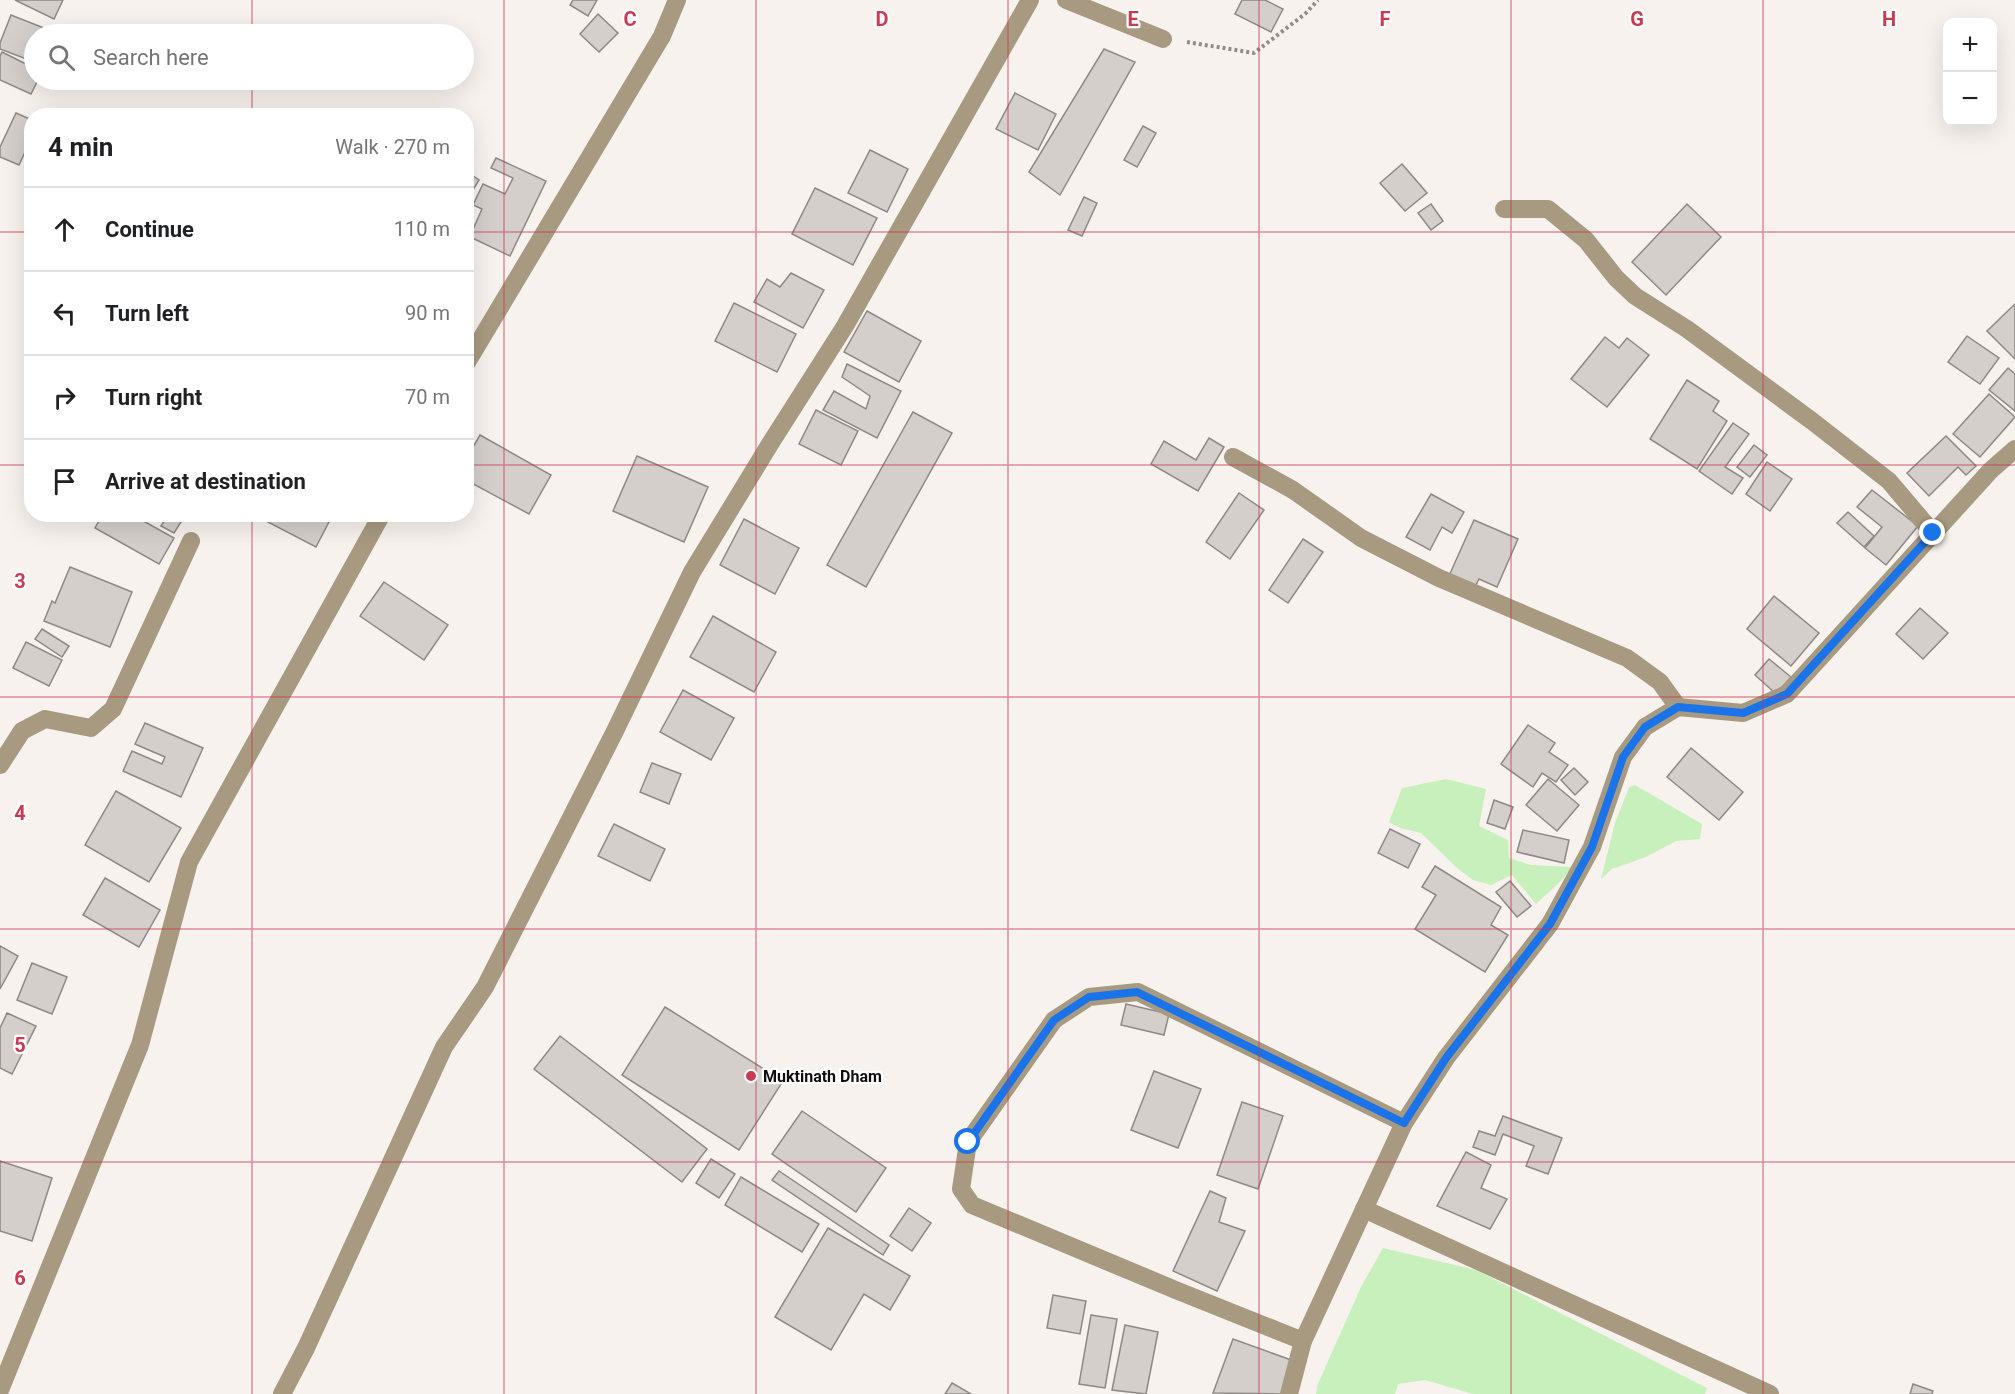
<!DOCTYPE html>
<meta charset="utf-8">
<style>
:root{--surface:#fff;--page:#f6f6f6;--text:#202124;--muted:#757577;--line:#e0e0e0}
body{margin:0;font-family:Roboto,sans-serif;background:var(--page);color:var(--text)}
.controls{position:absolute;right:18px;top:18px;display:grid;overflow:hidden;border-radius:12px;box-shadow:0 6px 24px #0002}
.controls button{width:54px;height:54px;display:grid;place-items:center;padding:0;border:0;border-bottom:2px solid var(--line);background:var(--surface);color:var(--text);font:30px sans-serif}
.stop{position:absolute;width:18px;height:18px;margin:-14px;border:4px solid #1a73e8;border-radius:50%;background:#fff}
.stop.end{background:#1a73e8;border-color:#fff;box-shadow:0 2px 6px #0008}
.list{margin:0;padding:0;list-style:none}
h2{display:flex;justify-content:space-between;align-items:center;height:78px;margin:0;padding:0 24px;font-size:26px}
h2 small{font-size:20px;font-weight:400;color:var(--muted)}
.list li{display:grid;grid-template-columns:39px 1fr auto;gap:18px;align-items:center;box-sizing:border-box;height:84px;padding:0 24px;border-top:2px solid var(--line)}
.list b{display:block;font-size:22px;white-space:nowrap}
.list em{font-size:20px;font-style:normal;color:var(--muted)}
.icon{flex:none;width:33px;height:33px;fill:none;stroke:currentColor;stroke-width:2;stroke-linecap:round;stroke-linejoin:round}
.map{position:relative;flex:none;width:2015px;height:1394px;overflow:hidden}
.search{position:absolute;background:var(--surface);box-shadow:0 6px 24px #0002;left:24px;top:24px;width:450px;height:66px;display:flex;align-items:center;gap:15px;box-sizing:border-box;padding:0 21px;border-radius:33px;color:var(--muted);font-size:22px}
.panel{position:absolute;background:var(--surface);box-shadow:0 6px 24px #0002;left:24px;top:108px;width:450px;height:414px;border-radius:24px}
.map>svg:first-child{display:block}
.green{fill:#c8f0bc}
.building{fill:#d4cfca;stroke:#8e8985;stroke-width:1.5}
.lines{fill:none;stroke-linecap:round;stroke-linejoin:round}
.path{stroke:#918e8a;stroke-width:4;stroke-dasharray:3 3;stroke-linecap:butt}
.street{stroke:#a79a80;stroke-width:18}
.route{stroke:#1a73e8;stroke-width:8}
.grid{fill:none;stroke:#ca3a52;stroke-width:1.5;stroke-opacity:0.55}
.poi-dot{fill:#ca3a52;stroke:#fff;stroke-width:2}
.labels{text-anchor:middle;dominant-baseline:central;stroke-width:4.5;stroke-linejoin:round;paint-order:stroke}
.poi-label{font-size:16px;font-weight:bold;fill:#100e0c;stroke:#fff;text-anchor:start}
.grid-label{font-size:20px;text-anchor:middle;font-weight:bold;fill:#ca3a52;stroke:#fff;stroke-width:4.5;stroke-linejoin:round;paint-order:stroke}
</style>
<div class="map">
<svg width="2015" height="1394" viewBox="0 0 2015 1394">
<rect width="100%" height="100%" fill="#f7f2ed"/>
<g class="green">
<path d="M1446 779 1486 789 1479 826 1508 840 1509 858 1531 865 1572 867 1562 880 1536 904 1512 875 1491 885 1473 880 1457 868 1421 833 1400 828 1389 822 1402 788Z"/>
<path d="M1635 785 1702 824 1700 839 1676 841 1646 857 1612 869 1601 879 1615 823 1629 787Z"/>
<path d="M1383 1248 1476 1270 1707 1388 1705 1394H1473L1425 1380 1398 1384 1395 1394H1316L1317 1386 1361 1287Z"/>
</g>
<g class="building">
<path d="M15 0H63L54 19Z"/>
<path d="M573 0H597L588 16 570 5Z"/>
<path d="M1242 0H1265L1283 9 1271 32 1235 14Z"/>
<path d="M598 14 618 33 599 52 580 34Z"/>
<path d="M11 15 59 34H34V62L0 49V43Z"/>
<path d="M1104 49 1135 62 1060 195 1029 172Z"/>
<path d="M2 52 34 68V80H38L31 94 0 80V56Z"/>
<path d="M1015 93 1056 114 1038 150 996 129Z"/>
<path d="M16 113 32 120V137L19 165 0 157V147Z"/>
<path d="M1143 126 1156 133 1137 167 1124 160Z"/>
<path d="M870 150 908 169 887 212 848 193Z"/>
<path d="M496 158 546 181 510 256 466 235V224L474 227 482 209 473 205 483 184 505 194 513 178 491 168Z"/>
<path d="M1402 164 1427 193 1405 211 1380 183Z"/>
<path d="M469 173 479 180 467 200 466 177Z"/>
<path d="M815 188 877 218 853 265 792 234Z"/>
<path d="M1084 197 1097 203 1082 236 1068 230Z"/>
<path d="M1431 204 1443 221 1431 230 1418 213Z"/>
<path d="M1687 204 1721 237 1666 295 1632 262Z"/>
<path d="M791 273 824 290 803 328 754 302 767 279 780 287Z"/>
<path d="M734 303 796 334 777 372 715 341Z"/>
<path d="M2015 304V359L1987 331Z"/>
<path d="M867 311 921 341 899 382 844 352Z"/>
<path d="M1967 336 1999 358 1980 384 1948 362Z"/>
<path d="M1605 337 1619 348 1627 338 1649 355 1607 407 1571 379Z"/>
<path d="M847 364 901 391 877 438 823 410 834 391 866 409 870 396 842 377Z"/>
<path d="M2008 368 2015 374V411L1989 390Z"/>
<path d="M1687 380 1719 401 1713 411 1727 421 1697 469 1650 439Z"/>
<path d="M1989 394 2015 417 1980 457 1953 434Z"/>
<path d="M816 410 858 431 841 465 799 444Z"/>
<path d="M913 412 952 433 866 587 827 565Z"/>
<path d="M1733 423 1749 434 1725 467 1743 478 1732 494 1699 471Z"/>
<path d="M480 435 551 475 529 514 466 480V459Z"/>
<path d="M1946 436 1976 466 1966 475 1958 467 1929 496 1907 473Z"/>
<path d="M1209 438 1224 447 1198 491 1151 464 1164 441 1196 460Z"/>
<path d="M1754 445 1767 455 1750 477 1737 467Z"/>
<path d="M637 456 708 487 684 542 613 511Z"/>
<path d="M1767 462 1792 479 1770 511 1746 494Z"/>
<path d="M1872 490 1918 526 1886 565 1865 548 1882 527 1857 507Z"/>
<path d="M1239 493 1264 510 1230 559 1206 542Z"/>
<path d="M1431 494 1464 512 1452 533 1442 527 1430 550 1406 537Z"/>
<path d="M1848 512 1874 536 1864 547 1837 523Z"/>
<path d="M92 514H131L174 538 159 564 95 528 100 519Z"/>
<path d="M160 514H186L174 533 161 526 166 518Z"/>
<path d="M264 514H333L316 547 262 519Z"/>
<path d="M744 519 799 548 775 594 720 565Z"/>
<path d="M1474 520 1518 539 1497 587 1479 579 1474 589 1448 578Z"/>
<path d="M1303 539 1323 552 1288 603 1269 590Z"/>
<path d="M70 567 132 592 110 647 44 621 52 601 55 603Z"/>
<path d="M384 582 448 625 424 660 360 616Z"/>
<path d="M1774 596 1819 633 1791 666 1747 629Z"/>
<path d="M1920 608 1948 633 1923 659 1896 634Z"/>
<path d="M713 616 776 652 754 692 690 657Z"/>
<path d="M42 629 69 646 62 657 35 639Z"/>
<path d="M26 642 62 660 49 686 13 668Z"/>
<path d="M1769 659 1791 677 1776 694 1755 675Z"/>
<path d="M683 690 734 718 711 760 660 732Z"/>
<path d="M145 723 203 748 181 797 123 771 132 751 162 764 165 757 135 744Z"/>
<path d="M1528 725 1555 743 1549 752 1568 765 1556 782 1542 773 1533 787 1501 764Z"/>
<path d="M1691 748 1743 792 1719 820 1667 777Z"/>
<path d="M652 763 681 774 669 804 640 792Z"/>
<path d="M1574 768 1588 782 1575 795 1561 780Z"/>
<path d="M1548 779 1579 805 1557 831 1526 805Z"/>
<path d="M116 791 181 828 149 882 85 845Z"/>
<path d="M1494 800 1513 807 1505 829 1487 823Z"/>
<path d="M614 824 665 849 650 881 598 856Z"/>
<path d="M1390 829 1420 844 1408 868 1378 853Z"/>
<path d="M1523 830 1569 840 1564 863 1517 852Z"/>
<path d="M1435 866 1501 907 1491 925 1508 935 1485 972 1415 929 1436 895 1422 887Z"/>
<path d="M105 878 160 910 139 947 83 915Z"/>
<path d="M1510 881 1531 906 1517 917 1496 892Z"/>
<path d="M0 946 18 956 0 989Z"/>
<path d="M32 963 67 977 52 1014 17 1000Z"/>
<path d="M1126 1004 1169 1014 1164 1035 1121 1025Z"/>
<path d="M665 1007 783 1081 739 1150 622 1075Z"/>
<path d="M7 1013 36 1026 12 1074 0 1068V1028Z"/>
<path d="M560 1036 707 1149 682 1182 534 1069Z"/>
<path d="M1154 1071 1201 1089 1178 1148 1131 1130Z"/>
<path d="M1242 1102 1283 1116 1258 1189 1217 1175Z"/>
<path d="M802 1111 886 1168 856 1212 772 1154Z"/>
<path d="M1503 1116 1562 1138 1548 1174 1526 1166 1534 1146 1503 1134 1495 1155 1473 1147 1479 1131 1495 1136Z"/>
<path d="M1466 1152 1491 1165 1481 1188 1507 1199 1490 1229 1437 1206Z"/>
<path d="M711 1159 735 1174 719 1198 696 1183Z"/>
<path d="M0 1161 52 1178 32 1241 0 1231Z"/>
<path d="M779 1171 889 1245 883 1255 772 1180Z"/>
<path d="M741 1177 819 1224 802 1252 725 1205Z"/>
<path d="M1210 1191 1226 1198 1219 1222 1245 1231 1217 1291 1173 1271Z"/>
<path d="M909 1208 931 1223 912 1251 890 1236Z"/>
<path d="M828 1228 910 1276 890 1310 864 1294 831 1350 775 1317Z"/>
<path d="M1053 1295 1086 1301 1080 1334 1047 1328Z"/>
<path d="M1091 1315 1117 1319 1105 1388 1079 1384Z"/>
<path d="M1125 1325 1158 1332 1146 1394 1112 1390Z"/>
<path d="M1233 1339 1294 1361 1282 1394 1213 1393Z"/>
<path d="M952 1383 971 1394H945Z"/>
<path d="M1913 1384 1933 1391 1932 1394H1910Z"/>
</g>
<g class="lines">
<path class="path" d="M1187 42 1254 53 1305 14 1318 0"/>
<g class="street">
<path d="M1066 0 1163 39"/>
<path d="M1504 209H1548L1586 240 1616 278 1635 296 1687 329 1812 421 1889 481 1933 533"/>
<path d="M466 364 662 36 677 0"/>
<path d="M1233 457 1293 490 1361 538 1439 578 1627 658 1660 682 1678 707"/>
<path d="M0 765 22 731 45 719 91 728 113 709 191 541"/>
<path d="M1364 1209 1770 1394"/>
<path d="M1303 1341 1178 1291 972 1205 961 1189 968 1142 1054 1020 1089 997 1138 992 1404 1123"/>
<path d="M0 1390 140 1045 189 862 382 514"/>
<path d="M282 1394 306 1348 444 1047 485 987 615 731 692 572 770 444 845 326 1030 0"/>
<path d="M1289 1394 1303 1341 1404 1123 1446 1058 1550 924 1592 847 1623 757 1645 727 1678 707 1743 713 1787 694 1991 470 2015 449"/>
</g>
</g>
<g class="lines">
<path class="route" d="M968 1142 1054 1020 1089 997 1137 992 1404 1123 1446 1058 1550 924 1592 847 1623 757 1645 727 1678 707 1743 713 1787 694 1933 533"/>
</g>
<path class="grid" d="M252 0V34M504 0V1394M756 0V1394M1008 0V1394M1259 0V1394M1511 0V1394M1763 0V1394M252 80V116M0 232H32M466 232H2015M0 465H32M466 465H2015M252 514V1394M0 697H2015M0 929H2015M0 1162H2015"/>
<circle class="poi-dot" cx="751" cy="1076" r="6"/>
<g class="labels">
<g class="poi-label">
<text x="763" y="1076">Muktinath Dham</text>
</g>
</g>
<g class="grid-label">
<text x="630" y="26">C</text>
<text x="882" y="26">D</text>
<text x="1133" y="26">E</text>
<text x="1385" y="26">F</text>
<text x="1637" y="26">G</text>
<text x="1889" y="26">H</text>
<text x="20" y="588">3</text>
<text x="20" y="820">4</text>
<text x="20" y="1052">5</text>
<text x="20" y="1285">6</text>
</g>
</svg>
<div class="controls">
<button>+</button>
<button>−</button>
</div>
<div class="stop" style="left:968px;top:1142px"></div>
<div class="stop end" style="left:1933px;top:533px"></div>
<div class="search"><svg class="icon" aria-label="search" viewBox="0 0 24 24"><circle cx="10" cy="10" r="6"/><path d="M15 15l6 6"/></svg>Search here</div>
<section class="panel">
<h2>4 min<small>Walk · 270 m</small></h2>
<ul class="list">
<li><svg class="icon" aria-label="ahead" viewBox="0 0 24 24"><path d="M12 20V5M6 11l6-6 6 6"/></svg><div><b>Continue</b></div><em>110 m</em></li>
<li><svg class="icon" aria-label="left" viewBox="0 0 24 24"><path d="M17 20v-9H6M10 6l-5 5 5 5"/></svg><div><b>Turn left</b></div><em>90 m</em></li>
<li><svg class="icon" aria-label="right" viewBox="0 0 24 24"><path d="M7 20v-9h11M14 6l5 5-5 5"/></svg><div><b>Turn right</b></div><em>70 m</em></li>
<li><svg class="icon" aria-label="arrive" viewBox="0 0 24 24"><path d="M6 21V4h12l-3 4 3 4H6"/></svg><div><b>Arrive at destination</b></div></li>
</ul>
</section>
</div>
